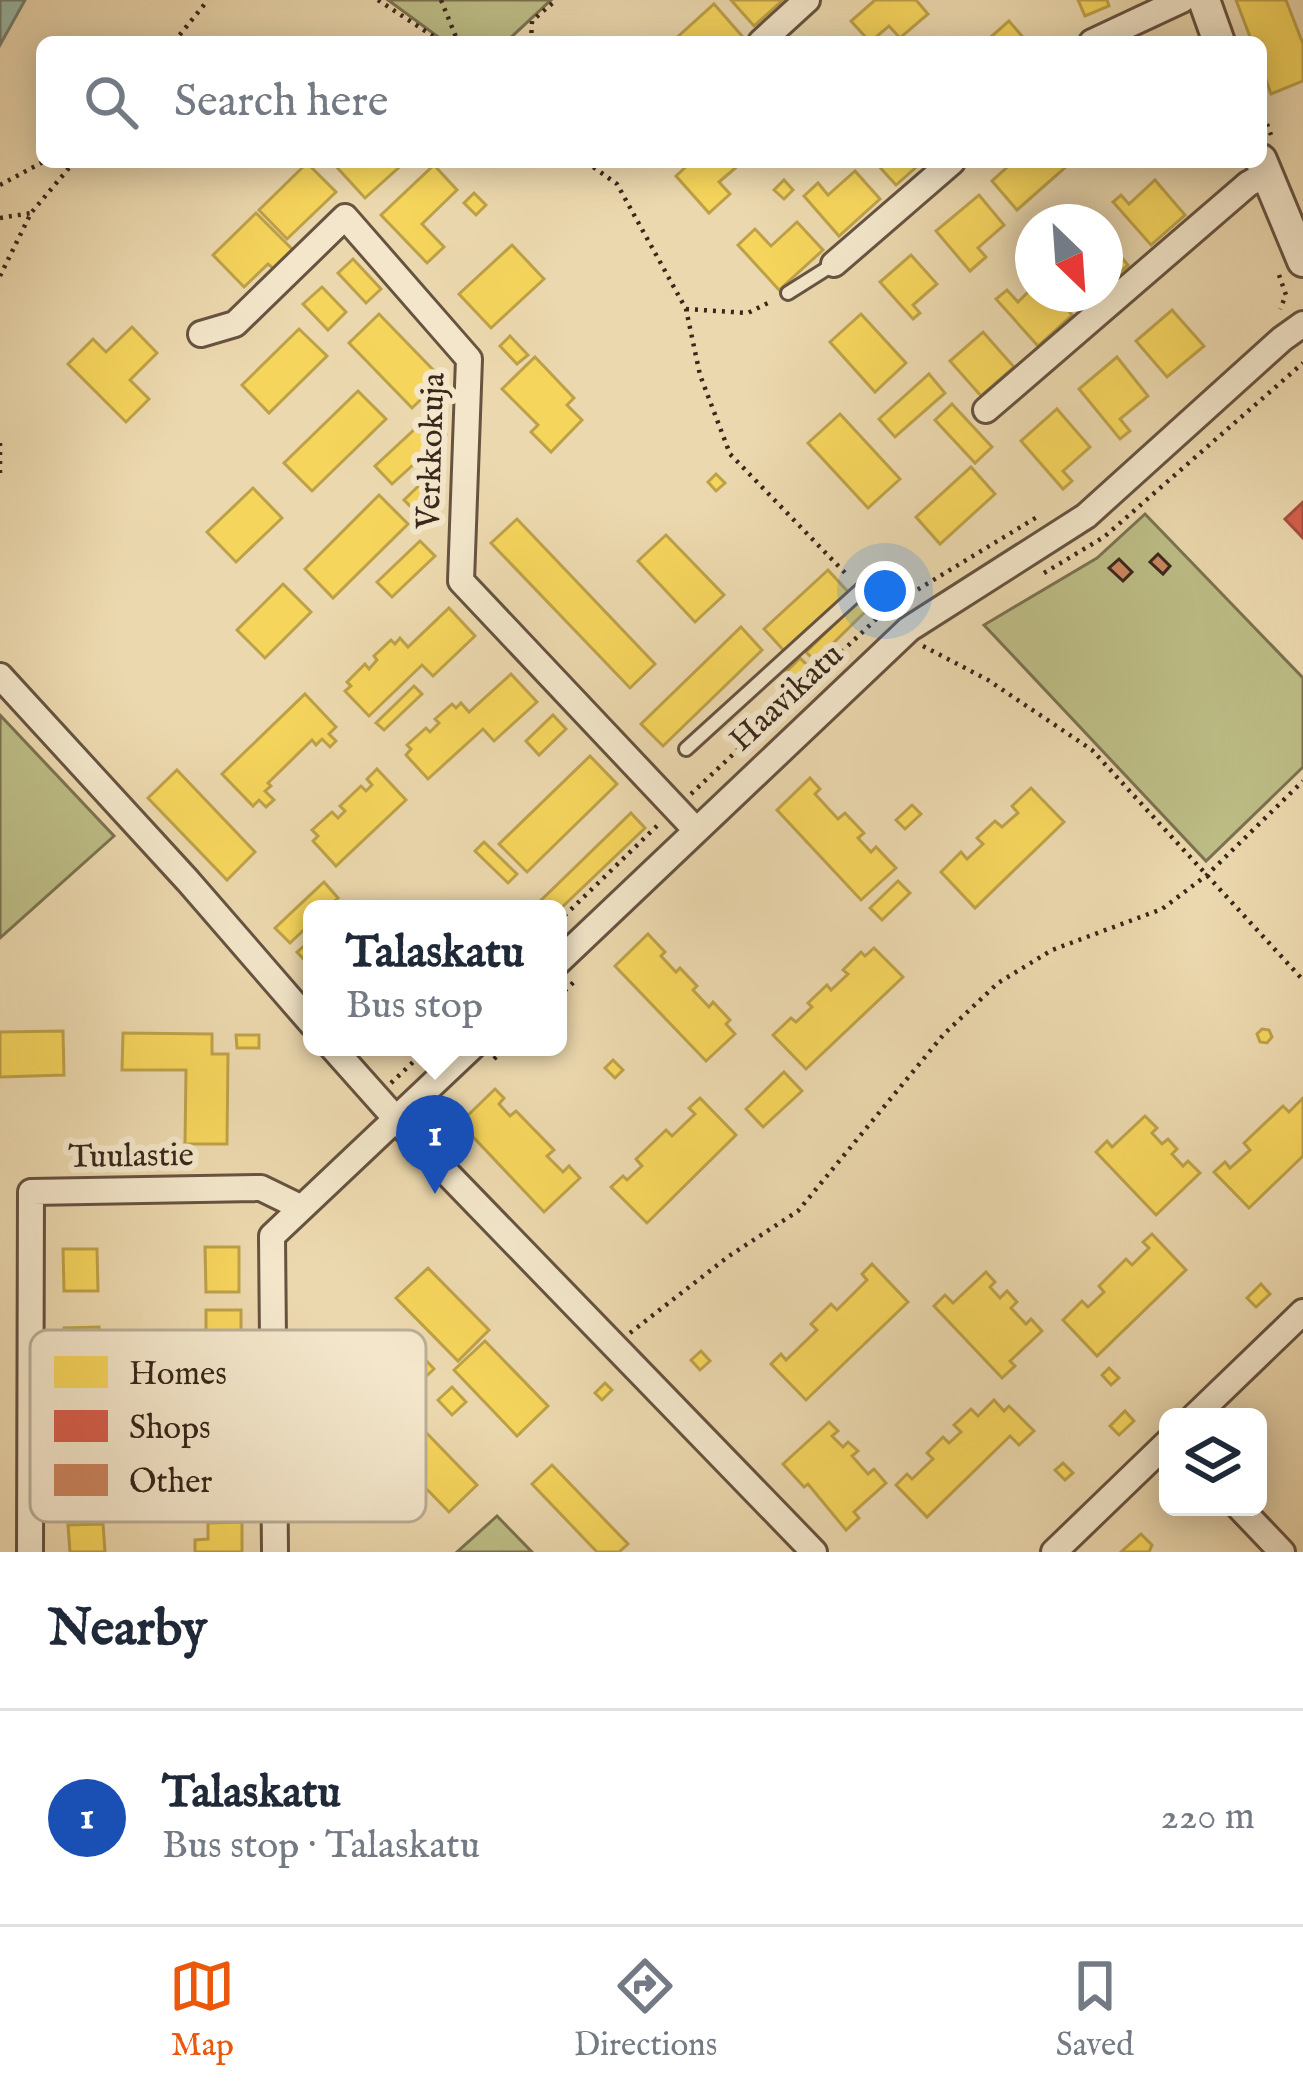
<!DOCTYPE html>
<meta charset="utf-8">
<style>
:root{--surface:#fff;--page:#f2f2f3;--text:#1f2937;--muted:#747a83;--line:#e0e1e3;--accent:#ea580c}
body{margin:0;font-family:"IM FELL English",serif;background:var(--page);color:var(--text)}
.controls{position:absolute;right:36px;bottom:36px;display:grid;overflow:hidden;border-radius:18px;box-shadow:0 6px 30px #0003}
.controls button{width:108px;height:108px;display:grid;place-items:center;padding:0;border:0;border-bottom:3px solid var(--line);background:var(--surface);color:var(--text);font:60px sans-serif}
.compass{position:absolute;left:1015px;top:204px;width:108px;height:108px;border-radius:50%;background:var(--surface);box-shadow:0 6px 30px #0003;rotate:155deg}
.you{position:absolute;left:885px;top:591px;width:42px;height:42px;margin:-30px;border:9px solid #fff;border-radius:50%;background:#1a73e8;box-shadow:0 0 0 18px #1a73e833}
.badge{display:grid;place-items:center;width:78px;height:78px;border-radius:50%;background:var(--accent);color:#fff;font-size:39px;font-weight:700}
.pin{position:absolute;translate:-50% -99px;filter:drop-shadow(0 3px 6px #0008)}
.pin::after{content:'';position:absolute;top:63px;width:42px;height:36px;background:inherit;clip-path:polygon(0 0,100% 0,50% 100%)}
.popup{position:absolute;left:303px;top:900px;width:264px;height:156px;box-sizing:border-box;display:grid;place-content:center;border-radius:18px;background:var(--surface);filter:drop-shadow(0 3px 9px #0005);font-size:39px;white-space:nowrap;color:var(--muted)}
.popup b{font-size:45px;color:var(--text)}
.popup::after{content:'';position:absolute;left:50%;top:100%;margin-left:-24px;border:24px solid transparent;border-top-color:var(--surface)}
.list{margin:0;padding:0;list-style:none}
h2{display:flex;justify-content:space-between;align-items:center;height:156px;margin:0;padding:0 48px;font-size:51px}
h2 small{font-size:39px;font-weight:400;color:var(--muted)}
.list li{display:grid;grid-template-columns:78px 1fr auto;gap:36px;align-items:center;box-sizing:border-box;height:216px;padding:0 48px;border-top:3px solid var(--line)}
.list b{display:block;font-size:45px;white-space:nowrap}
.list p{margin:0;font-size:39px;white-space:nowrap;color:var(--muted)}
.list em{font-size:39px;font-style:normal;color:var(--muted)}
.icon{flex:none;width:66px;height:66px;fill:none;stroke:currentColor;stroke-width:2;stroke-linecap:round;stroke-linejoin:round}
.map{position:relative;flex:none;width:1303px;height:1552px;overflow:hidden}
.search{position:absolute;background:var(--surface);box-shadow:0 6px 30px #0003;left:36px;right:36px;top:36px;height:132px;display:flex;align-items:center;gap:30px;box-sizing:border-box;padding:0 42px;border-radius:18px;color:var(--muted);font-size:45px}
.sheet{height:372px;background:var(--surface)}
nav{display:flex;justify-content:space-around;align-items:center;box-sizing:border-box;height:168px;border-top:3px solid var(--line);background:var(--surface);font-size:33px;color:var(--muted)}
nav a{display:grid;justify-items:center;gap:6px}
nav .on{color:var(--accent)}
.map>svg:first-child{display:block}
.green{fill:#bdbd86;stroke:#7b7250;stroke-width:3}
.water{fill:#99baa9;stroke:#737f70;stroke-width:3}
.homes{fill:#f6d55c;stroke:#bda148;stroke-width:3}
.shops{fill:#d6604d;stroke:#a74f3e;stroke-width:3}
.building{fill:#cb865f;stroke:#39271b;stroke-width:3}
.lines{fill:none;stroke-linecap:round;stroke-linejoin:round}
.service-casing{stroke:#665340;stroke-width:18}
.minor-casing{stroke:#665340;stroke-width:30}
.tertiary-casing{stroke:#665340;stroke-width:36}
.path{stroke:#39271b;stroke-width:4.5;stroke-dasharray:3 6;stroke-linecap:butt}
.service{stroke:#f3e6ca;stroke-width:12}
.minor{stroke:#f3e6ca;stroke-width:24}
.tertiary{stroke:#f3e6ca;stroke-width:30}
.labels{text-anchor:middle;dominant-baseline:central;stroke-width:12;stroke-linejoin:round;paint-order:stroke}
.street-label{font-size:33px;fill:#39271b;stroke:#f3e6ca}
.key{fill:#f3e6ca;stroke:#bbad96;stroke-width:3}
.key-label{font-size:33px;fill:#39271b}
</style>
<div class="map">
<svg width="1303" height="1552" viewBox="0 0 1303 1552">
<rect width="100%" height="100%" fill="#ecd8ae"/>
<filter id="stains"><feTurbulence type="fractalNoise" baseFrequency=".00167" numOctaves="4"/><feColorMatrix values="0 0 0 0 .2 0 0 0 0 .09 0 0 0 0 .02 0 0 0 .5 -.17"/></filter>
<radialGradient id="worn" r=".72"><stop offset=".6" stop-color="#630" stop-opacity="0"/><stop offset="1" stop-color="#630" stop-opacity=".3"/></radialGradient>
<g class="green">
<path d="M388 0H551L506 42H445Z"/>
<path d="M1145 514 1303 678V767L1206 861 984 625 1097 558Z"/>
<path d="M0 715 114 836 0 938Z"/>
<path d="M497 1516 532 1552H457Z"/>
</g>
<path class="water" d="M0 0H25L0 45Z"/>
<g class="homes">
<path d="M731 0H783L754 26Z"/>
<path d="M875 0H916L928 14 900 38 889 26 870 42 851 21Z"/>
<path d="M1078 0H1107L1109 6 1085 16Z"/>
<path d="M1236 0H1286L1303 44V81L1271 94 1261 66V42H1252Z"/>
<path d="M714 4 742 36 736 42H672Z"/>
<path d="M1009 21 1027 42H985Z"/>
<path d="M332 162H405L365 198Z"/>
<path d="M691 162 740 164 719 182 730 194 709 213 676 176Z"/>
<path d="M875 162H922L896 185Z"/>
<path d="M1013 162H1063L1067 166 1017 210 992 181Z"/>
<path d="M307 163 336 192 287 239 259 210Z"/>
<path d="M434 165 457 190 422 224 444 247 427 263 381 215Z"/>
<path d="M855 171 880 199 839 236 804 196 818 183 828 195Z"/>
<path d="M784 180 793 190 784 199 774 190Z"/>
<path d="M1155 180 1185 215 1151 245 1113 202 1121 195 1129 204Z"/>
<path d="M474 193 486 205 476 215 464 203Z"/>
<path d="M979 195 1004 225 978 248 986 257 970 271 936 231Z"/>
<path d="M256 213 293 250 274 269 268 264 244 287 213 255Z"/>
<path d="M797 222 823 250 779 290 738 245 755 229 771 246Z"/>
<path d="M1105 238 1128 265 1105 286Z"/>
<path d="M512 245 544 279 491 328 459 294Z"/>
<path d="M911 255 937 284 913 305 920 313 913 319 880 282Z"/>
<path d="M353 259 381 289 366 303 338 273Z"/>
<path d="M322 287 346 312 328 330 303 304Z"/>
<path d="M1033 287V294H1053L1072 315 1038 346 996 299 1007 290 1018 302Z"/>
<path d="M1172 310 1204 346 1167 377 1136 341Z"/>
<path d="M379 314 442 379 412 408 349 343Z"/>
<path d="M861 314 906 363 875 392 830 342Z"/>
<path d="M132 327 157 353 130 380 149 399 126 422 68 364 93 339 106 352Z"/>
<path d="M299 329 327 356 269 413 242 385Z"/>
<path d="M983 332 1014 367 981 396 950 361Z"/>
<path d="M510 336 528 355 517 364 500 346Z"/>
<path d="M535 357 574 398 567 405 582 420 551 452 531 432 538 425 502 389Z"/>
<path d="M1117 357 1148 396 1120 419 1130 431 1120 439 1079 389Z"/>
<path d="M929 374 945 393 895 437 879 419Z"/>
<path d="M358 391 386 419 312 491 284 463Z"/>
<path d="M952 404 992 447 975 463 935 420Z"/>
<path d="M1057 409 1090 447 1063 471 1072 481 1063 489 1021 441Z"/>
<path d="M840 414 900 479 868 508 808 443Z"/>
<path d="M429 416 446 435 392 484 375 466Z"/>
<path d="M971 467 995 494 940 544 916 517Z"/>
<path d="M431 474 444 486 417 513 404 500Z"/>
<path d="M716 474 725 483 716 491 708 482Z"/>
<path d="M253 488 282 518 236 562 207 532Z"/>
<path d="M379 495 408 524 333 598 305 569Z"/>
<path d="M517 519 655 664 630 688 491 543Z"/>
<path d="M666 535 724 595 695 622 638 561Z"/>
<path d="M420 541 435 556 392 597 377 582Z"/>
<path d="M828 570 850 594 786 653 764 629Z"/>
<path d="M283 584 311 612 265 658 237 630Z"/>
<path d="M857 602 866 611 815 661 806 652Z"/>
<path d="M449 608 475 636 433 676 422 665 369 716 345 691 351 686 347 682 365 664 369 669 377 660 374 656 391 640 395 644 400 638 408 647Z"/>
<path d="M741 627 762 650 663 746 641 724Z"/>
<path d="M800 658 809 667 794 682 785 673Z"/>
<path d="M511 674 537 702 494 741 483 729 428 779 406 755 411 749 407 745 426 728 430 732 439 723 435 719 452 704 456 708 461 703 469 712Z"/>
<path d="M414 686 422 694 384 730 376 723Z"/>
<path d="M305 694 336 727 329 734 336 741 330 747 322 739 316 745 312 740 268 783 271 786 265 791 274 800 266 807 259 800 253 806 222 774Z"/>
<path d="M553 715 566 729 539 755 526 741Z"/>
<path d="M590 756 617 784 527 872 499 844Z"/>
<path d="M377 769 406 800 336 866 313 841 318 836 312 830 332 812 338 818 345 811 340 806 361 786 366 791 372 785 367 779Z"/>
<path d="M177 770 255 852 227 880 148 798Z"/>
<path d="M810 778 820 789 815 794 838 819 845 813 864 833 858 838 871 852 876 847 896 868 861 900 777 810Z"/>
<path d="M1031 788 1064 822 975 908 941 872 961 852 967 859 983 844 977 838 995 821 1002 827 1018 813 1012 806Z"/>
<path d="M912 805 921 814 905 829 896 820Z"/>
<path d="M631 813 645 828 558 911 532 909Z"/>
<path d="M484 842 517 874 508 883 475 851Z"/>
<path d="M898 881 910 893 882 920 870 908Z"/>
<path d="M324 882 338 898 326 909H312V922L290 943 275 928Z"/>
<path d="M648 934 665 952 661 956 676 972 680 968 697 986 693 990 709 1007 713 1002 730 1020 726 1024 735 1034 706 1061 615 966Z"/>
<path d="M312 939V968L297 952Z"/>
<path d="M874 948 903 977 806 1069 773 1035 791 1018 796 1022 812 1007 808 1003 827 985 831 990 848 974 843 970 861 952 865 956Z"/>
<path d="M1262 1029 1269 1030 1272 1037 1267 1043 1260 1042 1257 1034Z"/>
<path d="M63 1031 64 1075 0 1077V1032Z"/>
<path d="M123 1033 212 1034V1054H228L227 1144H185L186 1070H122Z"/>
<path d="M236 1035H259V1048H237Z"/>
<path d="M613 1060 623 1070 615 1078 605 1068Z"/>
<path d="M784 1072 802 1091 763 1127 746 1109Z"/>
<path d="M495 1089 504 1098 499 1104 510 1116 516 1111 554 1150 547 1156 563 1172 569 1166 580 1178 544 1212 460 1123Z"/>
<path d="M700 1098 736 1135 647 1223 611 1187 623 1176 627 1180 642 1166 636 1159 666 1130 672 1136 695 1114 689 1108Z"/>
<path d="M1303 1098V1156L1249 1208 1214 1172 1225 1162 1230 1168 1250 1150 1244 1143 1283 1106 1289 1112Z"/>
<path d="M1145 1116 1157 1128 1152 1133 1162 1144 1168 1139 1177 1149 1172 1154 1183 1166 1188 1161 1200 1173 1156 1215 1096 1152 1107 1141 1112 1147Z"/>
<path d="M1152 1234 1186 1270 1097 1356 1063 1320 1082 1301 1088 1307 1104 1292 1099 1286 1126 1259 1132 1265 1149 1248 1143 1242Z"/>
<path d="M205 1247H239V1292H206Z"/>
<path d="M63 1249H97L98 1291H64Z"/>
<path d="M872 1264 908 1302 806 1400 771 1364 781 1354 786 1360 817 1330 811 1324 831 1304 837 1310 867 1280 862 1274Z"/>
<path d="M428 1268 489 1330 458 1361 396 1298Z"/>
<path d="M986 1272 995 1282 990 1287 1000 1298 1007 1291 1017 1302 1011 1308 1026 1324 1031 1319 1042 1331 1010 1361 1015 1366 1002 1378 934 1306 945 1295 953 1303Z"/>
<path d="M1261 1284 1270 1294 1256 1307 1247 1298Z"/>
<path d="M206 1310H241V1365H215V1341H206Z"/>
<path d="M99 1327 100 1369 65 1370 64 1328Z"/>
<path d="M485 1341 548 1406 517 1436 454 1370Z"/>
<path d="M701 1351 710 1361 700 1370 691 1360Z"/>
<path d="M341 1352 405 1418 378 1445 313 1379Z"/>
<path d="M420 1354 434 1369 420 1382 406 1367Z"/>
<path d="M1109 1368 1119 1378 1111 1385 1102 1375Z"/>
<path d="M201 1379H242V1435H189V1407H201Z"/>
<path d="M101 1383 103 1433 66 1434 65 1384Z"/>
<path d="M605 1383 612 1390 602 1400 595 1393Z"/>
<path d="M452 1387 466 1402 452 1415 438 1400Z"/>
<path d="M994 1400 1004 1411 1009 1406 1034 1431 1019 1445 1010 1436 927 1517 896 1485 907 1474 912 1479 933 1459 927 1453 943 1437 949 1443 961 1432 954 1425 971 1409 978 1416Z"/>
<path d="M1125 1411 1134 1421 1119 1435 1110 1426Z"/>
<path d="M412 1418 477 1485 449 1512 384 1445Z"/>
<path d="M829 1422 838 1431 832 1436 843 1447 848 1442 858 1451 852 1456 868 1474 874 1469 886 1483 854 1512 859 1518 846 1530 808 1484 804 1487 783 1464Z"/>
<path d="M344 1429 360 1444 345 1458 330 1443Z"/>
<path d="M203 1449H241L242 1498H194V1482H203Z"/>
<path d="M103 1452 104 1502H68L67 1453Z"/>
<path d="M1063 1463 1073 1473 1065 1480 1055 1470Z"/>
<path d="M384 1464 398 1479 384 1492 370 1477Z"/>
<path d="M552 1465 628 1544 619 1552H597L532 1484Z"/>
<rect x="166" y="1487" width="17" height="10"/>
<path d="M242 1522V1552H195V1540L208 1539V1523Z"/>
<path d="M103 1524 105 1552H70L68 1525Z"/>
<path d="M1141 1534 1152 1545 1149 1552H1121Z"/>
</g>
<path class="shops" d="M1303 502V538L1285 519Z"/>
<g class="building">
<path d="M1158 554 1170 566 1163 574 1150 562Z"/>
<path d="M1119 559 1132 572 1123 581 1109 568Z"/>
</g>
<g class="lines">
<defs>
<g id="service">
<path d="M788 293 834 264"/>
<path d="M686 749 861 590"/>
</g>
<g id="minor">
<path d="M761 42 807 0"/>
<path d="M1092 42 1182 0"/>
<path d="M834 264 952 162"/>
<path d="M201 334 235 324 345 217 469 359 461 581 695 829"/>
<path d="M986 410 1248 184 1266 174"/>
<path d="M0 676 188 881 312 1024"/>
<path d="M558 962 909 629 1086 516 1282 339 1303 324"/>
<path d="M332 1047 413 1138 814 1552"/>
<path d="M1194 1417 1303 1312"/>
<path d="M1239 1507 1282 1552"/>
<path d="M30 1552 31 1192 261 1188 300 1207"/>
<path d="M275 1552 272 1236 472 1047"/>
<path d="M1054 1552 1168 1442"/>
</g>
<g id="tertiary">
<path d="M1204 0 1219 42"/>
<path d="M1261 160 1303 261"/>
</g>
</defs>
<use href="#service" class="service-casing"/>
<use href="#minor" class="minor-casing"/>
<use href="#tertiary" class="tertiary-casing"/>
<g class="path">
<path d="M378 0 442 42"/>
<path d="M441 0 458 42"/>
<path d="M174 42 208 0"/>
<path d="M531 42 532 21 556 0"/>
<path d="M1261 107 1271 135"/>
<path d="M586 162 617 184 686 309 700 375 730 454 849 577"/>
<path d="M0 185 43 162"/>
<path d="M0 218 31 213"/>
<path d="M1279 275 1286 295 1280 309"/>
<path d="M0 276 31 213 74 162"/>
<path d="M686 309 748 313 772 301"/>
<path d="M0 443V475"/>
<path d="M1044 573 1104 537 1303 363"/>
<path d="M877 600 896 615"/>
<path d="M923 646 988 680 1092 750 1303 980"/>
<path d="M691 794 889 607 1037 517"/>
<path d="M558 922 661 822"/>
<path d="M558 997 576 980"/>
<path d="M494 1059 506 1047"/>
<path d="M391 1083 429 1047"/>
<path d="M630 1333 729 1256 798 1211 944 1034 998 983 1052 950 1162 909 1207 875 1303 781"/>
</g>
<use href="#service" class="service"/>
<use href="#minor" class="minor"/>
<use href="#tertiary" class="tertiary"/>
</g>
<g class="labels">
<g class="street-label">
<text transform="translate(432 451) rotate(-88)">Verkkokuja</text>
<text transform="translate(787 698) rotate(-43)">Haavikatu</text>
<text transform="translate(131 1157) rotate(-1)">Tuulastie</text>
</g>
</g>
<rect x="30" y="1330" width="396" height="192" rx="18" class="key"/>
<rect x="54" y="1356" width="54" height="32" fill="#f6d55c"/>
<rect x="54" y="1410" width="54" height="32" fill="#d6604d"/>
<rect x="54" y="1464" width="54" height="32" fill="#cb865f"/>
<g class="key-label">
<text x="129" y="1384">Homes</text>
<text x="129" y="1438">Shops</text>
<text x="129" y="1492">Other</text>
</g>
<rect width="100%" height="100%" filter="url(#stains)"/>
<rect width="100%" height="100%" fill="url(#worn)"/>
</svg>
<div class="controls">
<button><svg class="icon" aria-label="layers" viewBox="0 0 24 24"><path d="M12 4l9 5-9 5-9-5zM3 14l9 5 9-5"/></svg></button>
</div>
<svg class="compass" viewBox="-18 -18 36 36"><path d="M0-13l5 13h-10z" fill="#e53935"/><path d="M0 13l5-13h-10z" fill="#747a83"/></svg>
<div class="you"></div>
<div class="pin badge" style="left:435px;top:1194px;background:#1a4fb4">1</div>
<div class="popup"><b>Talaskatu</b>Bus stop</div>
<div class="search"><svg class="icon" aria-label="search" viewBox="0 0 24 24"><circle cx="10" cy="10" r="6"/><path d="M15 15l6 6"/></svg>Search here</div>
</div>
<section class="sheet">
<h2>Nearby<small></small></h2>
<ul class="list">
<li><span class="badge" style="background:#1a4fb4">1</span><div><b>Talaskatu</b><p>Bus stop · Talaskatu</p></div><em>220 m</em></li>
</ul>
</section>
<nav>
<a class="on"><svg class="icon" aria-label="map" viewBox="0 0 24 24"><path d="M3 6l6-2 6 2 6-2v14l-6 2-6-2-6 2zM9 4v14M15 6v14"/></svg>Map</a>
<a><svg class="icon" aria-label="directions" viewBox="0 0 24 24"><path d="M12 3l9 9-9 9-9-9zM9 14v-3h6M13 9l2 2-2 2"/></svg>Directions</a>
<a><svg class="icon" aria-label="saved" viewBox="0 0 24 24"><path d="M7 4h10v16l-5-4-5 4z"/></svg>Saved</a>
</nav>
